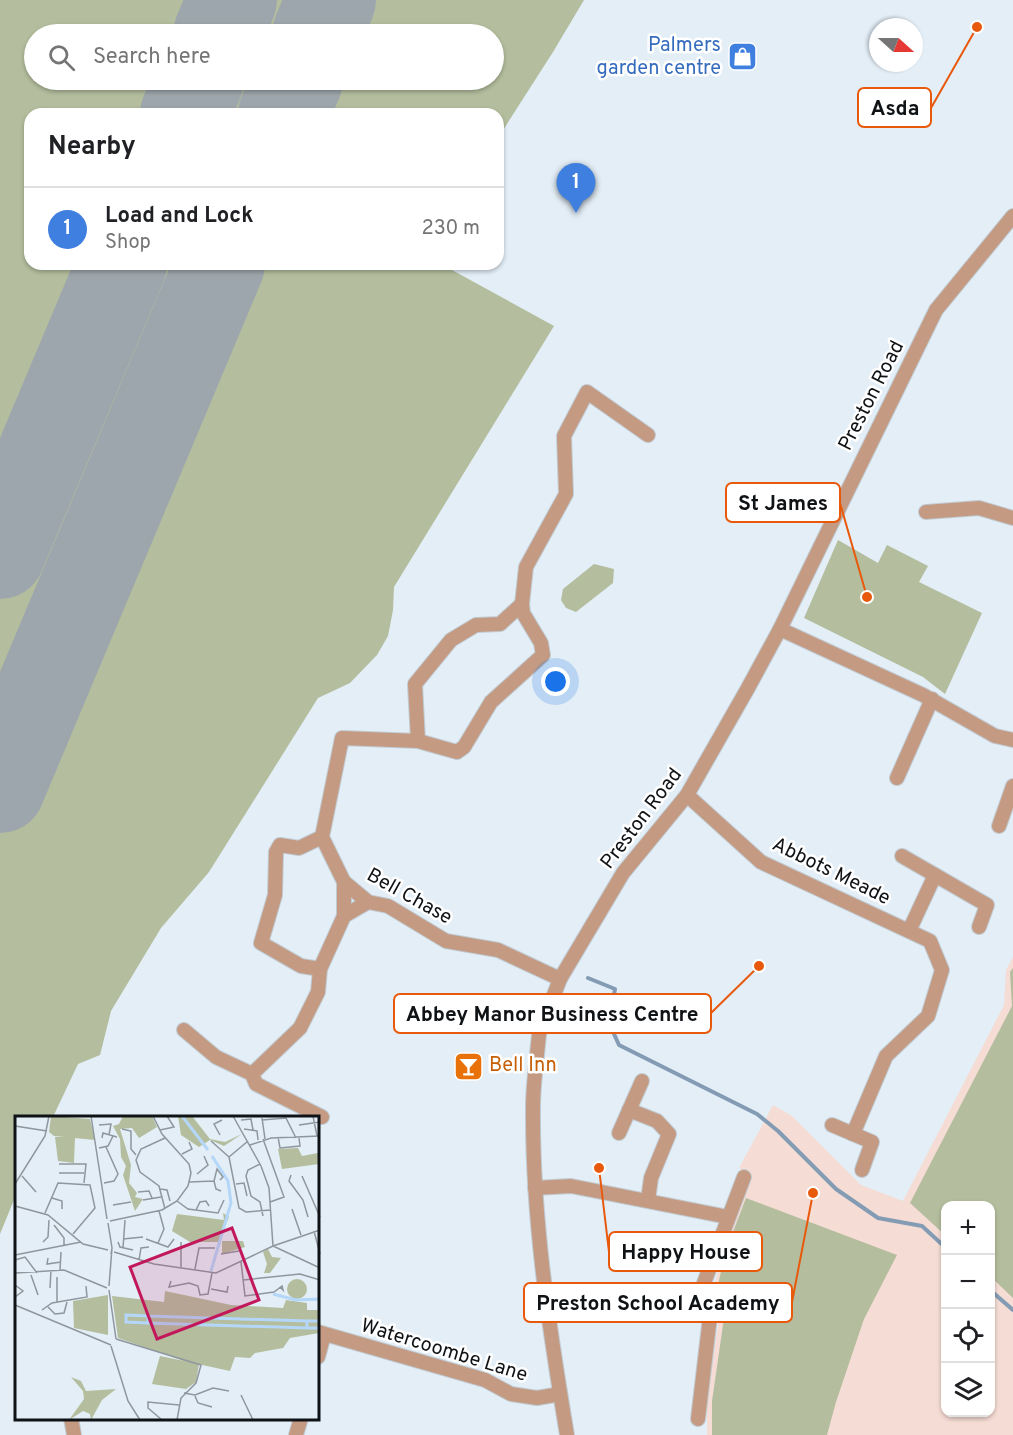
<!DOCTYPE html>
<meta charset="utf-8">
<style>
:root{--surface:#fff;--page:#f2f2f2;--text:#202124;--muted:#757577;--line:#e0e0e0;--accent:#408375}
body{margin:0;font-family:Overpass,sans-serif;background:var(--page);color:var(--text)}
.controls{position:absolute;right:18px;bottom:18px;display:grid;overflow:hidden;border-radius:12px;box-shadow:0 2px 4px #0004}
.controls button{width:54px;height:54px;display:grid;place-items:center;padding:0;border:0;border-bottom:2px solid var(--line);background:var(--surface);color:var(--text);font:30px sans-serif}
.compass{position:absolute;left:869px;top:18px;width:54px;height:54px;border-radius:50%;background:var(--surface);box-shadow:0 2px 4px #0004;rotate:111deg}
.you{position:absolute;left:556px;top:682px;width:21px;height:21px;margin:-15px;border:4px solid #fff;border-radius:50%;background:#1a73e8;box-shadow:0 0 0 9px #1a73e833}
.badge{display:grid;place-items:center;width:39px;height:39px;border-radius:50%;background:var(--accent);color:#fff;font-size:20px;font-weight:700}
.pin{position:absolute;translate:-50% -50px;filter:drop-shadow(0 2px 3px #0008)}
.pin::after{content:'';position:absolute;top:32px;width:21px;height:18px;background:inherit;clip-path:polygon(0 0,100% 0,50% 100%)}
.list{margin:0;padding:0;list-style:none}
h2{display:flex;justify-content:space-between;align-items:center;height:78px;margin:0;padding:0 24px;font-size:26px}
h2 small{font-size:20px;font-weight:400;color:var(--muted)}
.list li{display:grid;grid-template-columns:39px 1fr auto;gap:18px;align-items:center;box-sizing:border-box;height:84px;padding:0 24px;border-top:2px solid var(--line)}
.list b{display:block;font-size:22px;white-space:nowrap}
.list p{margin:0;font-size:20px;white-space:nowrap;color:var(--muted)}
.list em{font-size:20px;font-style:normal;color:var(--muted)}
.icon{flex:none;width:33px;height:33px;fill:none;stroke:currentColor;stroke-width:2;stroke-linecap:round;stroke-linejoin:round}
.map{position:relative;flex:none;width:1013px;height:1435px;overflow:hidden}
.search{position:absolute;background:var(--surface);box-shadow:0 2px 4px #0004;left:24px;top:24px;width:480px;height:66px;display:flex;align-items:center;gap:15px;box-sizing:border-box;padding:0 21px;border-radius:33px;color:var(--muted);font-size:22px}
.panel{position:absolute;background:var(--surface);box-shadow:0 2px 4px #0004;left:24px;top:108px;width:480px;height:162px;border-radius:18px}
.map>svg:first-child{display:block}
.education{fill:#f5dcd4;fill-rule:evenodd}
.green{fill:#b4be9e;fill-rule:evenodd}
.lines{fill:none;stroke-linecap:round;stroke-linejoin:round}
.stream{stroke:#839cb4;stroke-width:4}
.runway{stroke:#9da6ac;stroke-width:90}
.minor-casing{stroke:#c1cbd3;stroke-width:16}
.minor{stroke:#c49b82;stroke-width:14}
.labels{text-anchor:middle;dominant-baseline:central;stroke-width:5;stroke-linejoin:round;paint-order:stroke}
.shop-label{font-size:20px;fill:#366cbe;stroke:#fff;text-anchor:end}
.street-label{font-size:20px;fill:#101316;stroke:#fff}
.food-label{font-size:20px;fill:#c56008;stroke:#fff;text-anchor:start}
.inset-river{fill:none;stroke:#b4d6f8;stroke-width:3}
.inset-road{fill:none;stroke:#8f969d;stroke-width:1.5}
.view{fill:#c2185b;fill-opacity:0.15;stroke:#c2185b;stroke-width:3}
.inset-edge{fill:none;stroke:#101316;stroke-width:3}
.leader{fill:none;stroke:#e8590c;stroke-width:2}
.callout-dot{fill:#e8590c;stroke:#fff;stroke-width:2}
.callout{fill:#fff;stroke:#e8590c;stroke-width:2}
.callout-label{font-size:21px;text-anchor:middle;font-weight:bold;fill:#101316}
</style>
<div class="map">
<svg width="1013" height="1435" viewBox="0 0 1013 1435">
<rect width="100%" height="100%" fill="#e3eef7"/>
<path class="education" d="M1013 957V1435H707V1397L719 1319 712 1298 723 1248 752 1176 739 1168 773 1105 792 1116 861 1185 903 1201 1004 1005 1006 970ZM946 1206H990V1412H946Z"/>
<g class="green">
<path d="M0 0H584L553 52 498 138V114H30V264H441L554 326 394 587 393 610 388 636 377 655 350 683 318 698 209 872 161 928 111 1011 100 1055 78 1064 53 1117H16V1195L0 1234ZM34 34H494V80H34Z"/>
<path d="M838 540 878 563 887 545 928 566 919 582 982 613 945 694 923 677 804 618Z"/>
<path d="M594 564 614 569 613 583 576 612 566 608 561 600 563 589Z"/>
<path d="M1013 968V1298L991 1277 990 1206H946L945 1235 910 1203 1012 1006 1010 972Z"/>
<path d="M746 1198 897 1255 864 1319 836 1402 827 1435H712V1401L724 1318 717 1290 725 1253Z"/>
</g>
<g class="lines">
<g class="stream">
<path d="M588 978 615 989 609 1023 619 1045 757 1114 778 1131 836 1189 878 1218 922 1226 946 1248"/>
<path d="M990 1290 1013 1310"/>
</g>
<g class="runway">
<path d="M218 34 232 0"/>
<path d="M317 34 331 0"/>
<path d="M185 114 199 80"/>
<path d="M283 114 298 80"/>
<path d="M0 554 122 264"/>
<path d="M0 788 220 264"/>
</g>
<defs>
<g id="minor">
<path d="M926 512 979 508 1013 518"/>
<path d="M780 629 923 695 995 736 1013 740"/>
<path d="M418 741 415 684 451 640 476 625 500 624 522 604"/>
<path d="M897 778 932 699"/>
<path d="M687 795 761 862 930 941 942 970 928 1016 886 1056 853 1134"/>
<path d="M999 826 1013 786"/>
<path d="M902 856 987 905 979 927"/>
<path d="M344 882V916"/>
<path d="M909 931 935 875"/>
<path d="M320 969 301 966 261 943 275 895 276 852 280 845 299 848 322 837"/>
<path d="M560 979 498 950 446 941 388 906 368 902 344 882 322 837 342 738 418 741 457 752 464 747 491 702 543 655 541 643 523 613 522 604 526 567 566 494 564 436 587 392 648 435"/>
<path d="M184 1030 216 1057 252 1074"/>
<path d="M629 1110 657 1121 669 1134 651 1178 648 1200"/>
<path d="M322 1117 256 1084 252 1074 300 1028 318 992 320 969 344 916 368 902"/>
<path d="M832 1125 872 1142 862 1170"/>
<path d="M619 1133 642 1081"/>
<path d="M535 1188 571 1186 728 1217"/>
<path d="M318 1332 485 1380 511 1394 537 1398 560 1394"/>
<path d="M318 1357 324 1335"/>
<path d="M71 1418 74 1435"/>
<path d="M698 1419 710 1317 701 1302 704 1283 744 1177"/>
<path d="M296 1435 301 1418"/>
<path d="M567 1435C549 1327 532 1217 533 1107 533 1083 537 1058 539 1034L560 979 623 873 687 795 748 688 780 629 936 310 1013 216"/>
</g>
</defs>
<use href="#minor" class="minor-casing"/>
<use href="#minor" class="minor"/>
</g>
<defs>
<symbol id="shop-square" viewBox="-11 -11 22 22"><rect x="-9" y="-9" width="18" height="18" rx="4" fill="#3f7fe0" stroke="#fff"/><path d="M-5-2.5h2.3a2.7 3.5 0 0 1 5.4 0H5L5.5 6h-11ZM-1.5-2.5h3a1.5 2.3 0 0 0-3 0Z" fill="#fff"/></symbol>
<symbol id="bar-square" viewBox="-11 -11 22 22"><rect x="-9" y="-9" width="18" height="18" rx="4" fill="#e8710a" stroke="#fff"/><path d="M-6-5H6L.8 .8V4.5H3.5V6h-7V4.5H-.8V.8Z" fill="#fff"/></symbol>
</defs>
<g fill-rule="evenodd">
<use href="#shop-square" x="726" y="40" width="33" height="33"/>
<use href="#bar-square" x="452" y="1050" width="33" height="33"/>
</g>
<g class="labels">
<g class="shop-label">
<text x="721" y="46">Palmers<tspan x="721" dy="23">garden centre</tspan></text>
</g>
<g class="street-label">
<text transform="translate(872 396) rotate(-63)">Preston Road</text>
<text transform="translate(642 819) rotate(-53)">Preston Road</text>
<text transform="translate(831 872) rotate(26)">Abbots Meade</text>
<text transform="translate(409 897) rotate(29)">Bell Chase</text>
<text transform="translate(444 1351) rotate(17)">Watercoombe Lane</text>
</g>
<g class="food-label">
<text x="489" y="1066">Bell Inn</text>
</g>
</g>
<g transform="translate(15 1116)">
<rect width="304" height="304" fill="#e3eef7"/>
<path d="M36 0 75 3 80 24 39 20 34 16ZM108 0H137L142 11 124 22 117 12 105 13 116 49 114 67 122 77 120 81 128 83 120 95 108 59 111 50 106 41 105 23 98 10 104 8ZM163 0H177L195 23 210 26 227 18 209 30 195 24 184 31 166 19ZM40 21H60L59 47 43 45ZM283 32 287 40 303 37 304 48 267 53 263 33ZM208 97 214 101 203 126H175L157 115 162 98 209 104ZM207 125H228L230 131 207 138ZM253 133 257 141 266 142 255 157H249L252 148 248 136ZM272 173a10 10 0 1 1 20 0a10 10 0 1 1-20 0ZM150 175 216 189 268 192 271 184 292 187V194H304V217L275 222 268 232 240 237 235 242 220 241 215 255 169 245 103 222 97 180 149 186ZM93 179V219L59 212 58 185ZM145 240 184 248 181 266 171 273 137 268ZM56 261 66 265 71 275 101 273 87 284 76 304 75 298 68 295 54 304 69 283 68 275Z" fill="#b4be9e"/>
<path class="inset-river" d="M167 0 193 34M196 155 216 87 213 65 197 40M258 178 281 184 305 183M111 199 133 200V207L111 206ZM133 200 292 205V212L133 207ZM305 205H292V212H305"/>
<path class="inset-road" d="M54 0H74M76 0 92 103M218 0 246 50 254 72 258 130 305 152M298 0 302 20M247 2 250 23M226 4 236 3 238 14M247 4 271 2 281 22M84 9 96 8 94 19M284 9 305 6M0 10 32 15M107 13 116 15V33L121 39M229 13 242 15 243 24M145 14 159 11 152 0M205 19 199 8 207 4M263 21 265 32 285 30 284 22M87 22 88 17 102 21M248 23 269 81 255 86M196 25 214 41M233 25 214 41 224 92 231 96 256 94M235 29 256 22 305 20M84 32 93 30 98 20M167 38 177 33 174 26M44 48H71L69 67M245 48 233 54 231 60 236 80 245 86 248 100M44 57H69M182 58 193 49 189 40M276 59 274 65 288 84 293 101M7 60 21 76M287 60 305 101M205 64 208 61 202 53 199 65 201 73 206 75M174 66 199 65M89 67 99 65 103 58 91 31M0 68 30 20 34 0M221 68 229 67 232 80M145 73 152 74 155 85M123 76 134 75 137 82M37 82 47 85V93M128 84 146 81M162 85 173 93 203 97 209 84M98 89 116 86M0 90 33 99 68 128 93 134M150 93 144 70 125 56 121 44 126 33 150 22M277 93 286 119M181 94 185 86 191 85 194 90M30 97 43 67 75 69 80 92 58 118M95 105 147 94 162 85 173 70 176 57 174 48 147 18 138 0M93 107 97 132M39 109 49 122V129M299 115 305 138M108 123 128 121M131 123 153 131 159 123M28 126 33 121 34 104M103 126 105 131 118 134M143 127 149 113 144 95M108 132 110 104M99 136 139 148 201 157 258 130 305 114M206 138 224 135M0 139 66 126M33 142 32 148 46 146M0 144 10 141 22 157M124 144 126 132 134 131M226 146 230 180 259 176 267 170 268 174 265 171M166 151V126M180 153 184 132H200M45 154 46 136M0 157 49 154 92 172M16 159 23 179M42 161V186M228 164 285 158 305 164M156 165 154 171 174 167 183 170 185 179 193 178 197 157M0 169 8 175 0 181M94 170 97 132 96 138M35 172 36 154M196 173 212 176 213 170M94 174 101 223M0 189 96 229M33 191 40 198 49 197 52 186M27 194 37 187 72 181 71 170M101 223 186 249 181 267 166 282 162 304M96 230 113 285 125 304M169 277 180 279 198 272 214 275M226 279 238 304M180 280 183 287 197 291M147 304 133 292V286L164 289"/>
<path class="view" d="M217 112 244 184 142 223 115 151Z"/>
<rect width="304" height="304" class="inset-edge"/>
</g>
<path class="leader" d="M977 27L931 108M867 597L840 503M759 966L711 1013M599 1168L609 1252M813 1193L792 1302"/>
<g class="callout-dot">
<circle cx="977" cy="27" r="6"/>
<circle cx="867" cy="597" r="6"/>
<circle cx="759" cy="966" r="6"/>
<circle cx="599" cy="1168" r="6"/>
<circle cx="813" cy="1193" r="6"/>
</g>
<g class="callout">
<rect x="858" y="88" width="73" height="39" rx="6"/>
<rect x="726" y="483" width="114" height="39" rx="6"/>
<rect x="394" y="994" width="317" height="39" rx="6"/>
<rect x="609" y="1232" width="153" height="39" rx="6"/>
<rect x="524" y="1283" width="268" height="39" rx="6"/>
</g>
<g class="callout-label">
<text x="895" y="115">Asda</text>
<text x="783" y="510">St James</text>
<text x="552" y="1021">Abbey Manor Business Centre</text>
<text x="686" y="1259">Happy House</text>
<text x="658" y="1310">Preston School Academy</text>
</g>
</svg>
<div class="controls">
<button>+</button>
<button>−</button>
<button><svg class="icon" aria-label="locate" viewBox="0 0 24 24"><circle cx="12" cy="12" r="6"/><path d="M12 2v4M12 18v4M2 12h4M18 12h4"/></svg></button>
<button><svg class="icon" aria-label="layers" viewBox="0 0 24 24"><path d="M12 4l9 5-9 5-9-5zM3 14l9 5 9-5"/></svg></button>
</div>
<svg class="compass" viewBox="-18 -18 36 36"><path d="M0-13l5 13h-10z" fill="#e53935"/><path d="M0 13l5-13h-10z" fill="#757577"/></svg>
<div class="you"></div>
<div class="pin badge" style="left:576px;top:213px;background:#3f7fe0">1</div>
<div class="search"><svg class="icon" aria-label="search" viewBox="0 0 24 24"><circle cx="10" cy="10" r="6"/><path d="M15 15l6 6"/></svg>Search here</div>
<section class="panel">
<h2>Nearby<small></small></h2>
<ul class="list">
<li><span class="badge" style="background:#3f7fe0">1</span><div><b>Load and Lock</b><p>Shop</p></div><em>230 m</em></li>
</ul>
</section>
</div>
